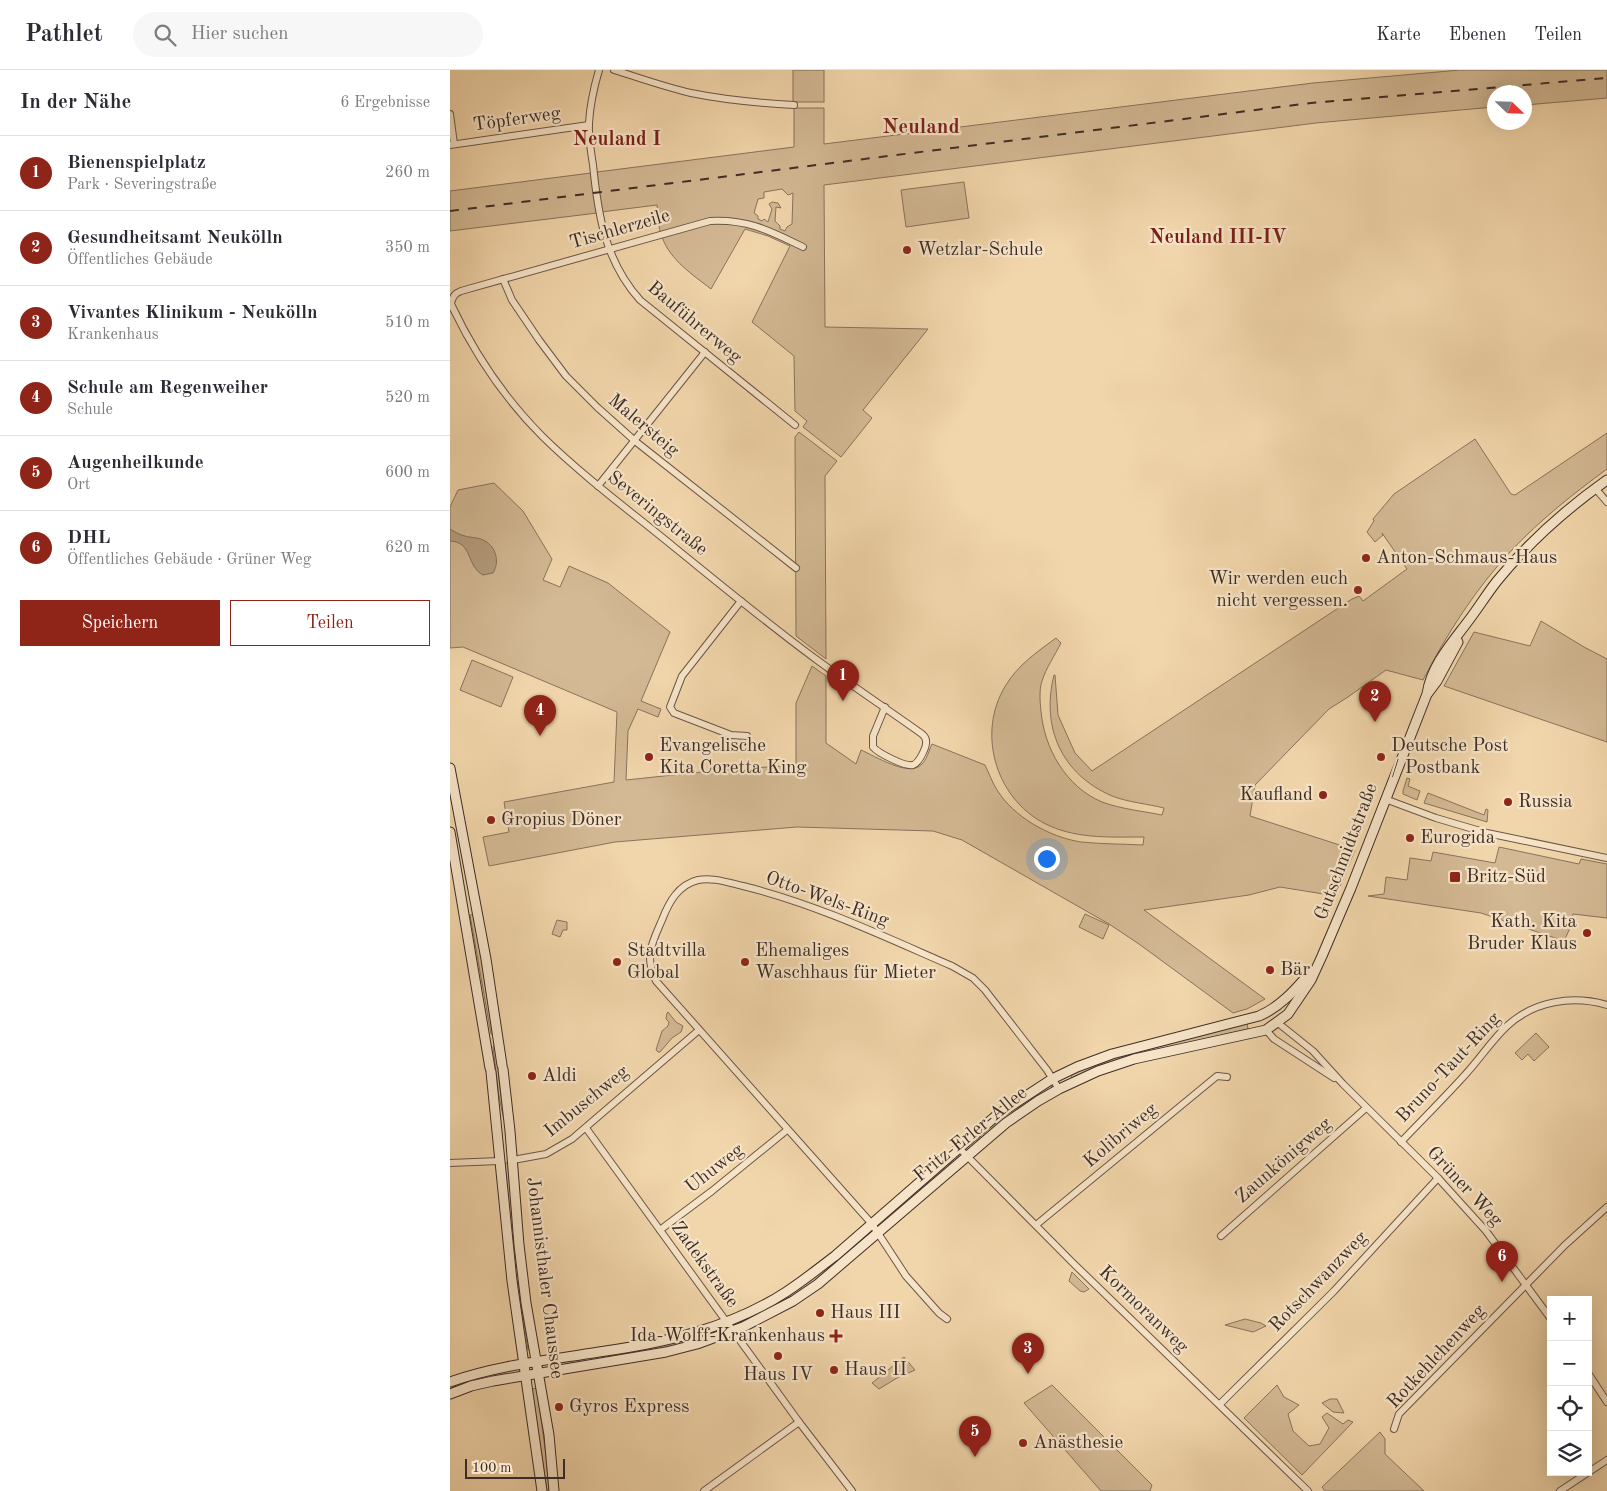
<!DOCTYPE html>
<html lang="de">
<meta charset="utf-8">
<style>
:root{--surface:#fff;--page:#f7f7f7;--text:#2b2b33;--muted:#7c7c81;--line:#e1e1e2;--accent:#8f2418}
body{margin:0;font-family:"Old Standard TT",serif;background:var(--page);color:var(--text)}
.controls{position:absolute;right:15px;bottom:15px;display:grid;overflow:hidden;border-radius:0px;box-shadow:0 5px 20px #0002}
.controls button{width:45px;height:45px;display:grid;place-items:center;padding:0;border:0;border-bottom:1px solid var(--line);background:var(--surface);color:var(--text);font:25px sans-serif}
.compass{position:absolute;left:1037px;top:15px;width:45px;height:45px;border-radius:50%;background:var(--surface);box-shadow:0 5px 20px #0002;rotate:113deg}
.scale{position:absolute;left:15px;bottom:12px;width:100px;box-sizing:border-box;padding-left:5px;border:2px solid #3e2d26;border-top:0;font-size:14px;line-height:18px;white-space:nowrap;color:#3e2d26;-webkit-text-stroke:4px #f7e4c8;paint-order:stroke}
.you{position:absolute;left:596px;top:788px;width:18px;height:18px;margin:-12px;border:4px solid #fff;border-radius:50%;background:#1a73e8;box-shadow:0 0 0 8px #1a73e833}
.badge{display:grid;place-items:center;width:32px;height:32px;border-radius:50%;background:var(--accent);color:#fff;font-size:16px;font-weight:700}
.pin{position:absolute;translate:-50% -41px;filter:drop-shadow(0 1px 2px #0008)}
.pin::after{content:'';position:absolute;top:26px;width:18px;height:15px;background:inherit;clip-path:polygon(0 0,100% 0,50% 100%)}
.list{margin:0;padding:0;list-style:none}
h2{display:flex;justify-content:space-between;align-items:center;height:65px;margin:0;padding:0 20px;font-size:21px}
h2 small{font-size:16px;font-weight:400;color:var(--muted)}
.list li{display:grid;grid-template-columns:32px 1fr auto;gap:15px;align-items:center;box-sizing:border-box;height:75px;padding:0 20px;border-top:1px solid var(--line)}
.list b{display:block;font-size:19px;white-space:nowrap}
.list p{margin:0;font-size:16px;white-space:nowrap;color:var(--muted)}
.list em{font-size:16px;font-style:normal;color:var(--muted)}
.actions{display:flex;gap:10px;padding:15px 20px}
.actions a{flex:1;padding:11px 0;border:1px solid var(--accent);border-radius:0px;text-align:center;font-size:18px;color:var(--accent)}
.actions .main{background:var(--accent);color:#fff}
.icon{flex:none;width:28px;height:28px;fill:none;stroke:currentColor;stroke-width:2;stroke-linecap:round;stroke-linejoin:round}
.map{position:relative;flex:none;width:1157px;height:1421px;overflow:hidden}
header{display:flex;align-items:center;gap:30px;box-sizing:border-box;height:70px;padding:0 25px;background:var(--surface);border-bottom:1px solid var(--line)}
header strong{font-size:24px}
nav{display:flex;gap:28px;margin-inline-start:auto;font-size:18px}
.search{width:350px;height:45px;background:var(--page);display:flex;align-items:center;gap:12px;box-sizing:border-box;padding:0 18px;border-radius:28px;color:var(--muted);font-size:19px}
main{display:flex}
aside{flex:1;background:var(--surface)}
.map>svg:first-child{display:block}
.green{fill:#d3b994;stroke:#88735d;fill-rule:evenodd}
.water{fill:#b59d7e;stroke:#85705b}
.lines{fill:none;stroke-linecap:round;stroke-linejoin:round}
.street-casing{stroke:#6b5747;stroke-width:8}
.secondary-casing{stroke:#3e2d26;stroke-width:11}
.street{stroke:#f7e4c8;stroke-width:6}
.secondary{stroke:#f7e4c8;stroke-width:9}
.rail{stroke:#3e2d26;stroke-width:2;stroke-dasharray:9 9;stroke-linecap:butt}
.poi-dot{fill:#8f2418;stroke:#f7e4c8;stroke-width:2}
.labels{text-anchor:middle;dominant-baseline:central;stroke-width:4.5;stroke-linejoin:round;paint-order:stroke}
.street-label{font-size:19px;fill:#3e2d26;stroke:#f7e4c8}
.poi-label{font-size:19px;fill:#3e2d26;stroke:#f7e4c8;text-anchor:start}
.neighbourhood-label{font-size:20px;font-weight:bold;fill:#7a1f14;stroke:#f7e4c8}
.quarter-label{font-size:21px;font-weight:bold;fill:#7a1f14;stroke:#f7e4c8}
</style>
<header>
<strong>Pathlet</strong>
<div class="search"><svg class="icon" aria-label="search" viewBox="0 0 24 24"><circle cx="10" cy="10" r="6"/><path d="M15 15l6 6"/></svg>Hier suchen</div>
<nav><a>Karte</a><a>Ebenen</a><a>Teilen</a></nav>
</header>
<main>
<aside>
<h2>In der Nähe<small>6 Ergebnisse</small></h2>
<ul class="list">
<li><span class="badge">1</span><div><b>Bienenspielplatz</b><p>Park · Severingstraße</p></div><em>260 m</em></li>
<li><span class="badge">2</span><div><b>Gesundheitsamt Neukölln</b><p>Öffentliches Gebäude</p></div><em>350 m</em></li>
<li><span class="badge">3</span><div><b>Vivantes Klinikum - Neukölln</b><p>Krankenhaus</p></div><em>510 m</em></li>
<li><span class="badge">4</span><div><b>Schule am Regenweiher</b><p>Schule</p></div><em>520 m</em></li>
<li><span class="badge">5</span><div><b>Augenheilkunde</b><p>Ort</p></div><em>600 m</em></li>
<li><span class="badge">6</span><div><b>DHL</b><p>Öffentliches Gebäude · Grüner Weg</p></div><em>620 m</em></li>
</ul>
<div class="actions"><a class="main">Speichern</a><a>Teilen</a></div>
</aside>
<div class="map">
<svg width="1157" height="1421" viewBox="0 0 1157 1421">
<rect width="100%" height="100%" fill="#f2d6ab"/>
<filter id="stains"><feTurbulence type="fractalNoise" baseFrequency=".004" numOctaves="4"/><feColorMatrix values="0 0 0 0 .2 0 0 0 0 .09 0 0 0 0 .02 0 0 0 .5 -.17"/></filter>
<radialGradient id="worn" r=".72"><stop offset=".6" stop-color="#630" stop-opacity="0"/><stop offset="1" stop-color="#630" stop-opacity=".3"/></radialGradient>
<g class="green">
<rect x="343" y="0" width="31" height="32"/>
<path d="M1010 0H1157V28L1075 35 1074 22H1044V37L866 53 374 115 375 257 478 259 413 340 422 348 391 387 353 357 357 351 345 341 344 286 302 252 340 176 318 166 295 159 261 219C243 205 220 190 212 167 208 158 208 145 207 135L151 142 147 102 344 77V38H374V74L863 13ZM332 119 338 125 343 123 342 154 337 157 335 161 330 159V156L325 151 326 137 331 138 328 133 322 132 319 134 322 139 318 152 314 149 312 151 308 149V146L304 143 308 129 314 128V122Z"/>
<path d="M141 103 147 143 0 161V121Z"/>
<path d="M514 112 519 148 456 157 451 120Z"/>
<path d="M349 362 387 391 375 406 376 589 346 566 345 367Z"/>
<path d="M1157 363V399C1123 424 1090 450 1061 481 1027 517 996 565 973 610L936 600 898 627 879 639 805 715 800 746 905 780 886 826 830 817 799 825 694 840 815 929 797 939 783 943 689 874 659 854 512 770 483 761 347 757 165 772 39 796 33 767 59 762 54 732 164 712 167 642 13 577 0 578V437L8 420 44 413 73 441 102 489 93 510 110 517 119 496 158 513 220 562 191 631 211 639 208 647 188 639 178 661 176 710 261 701 346 695V633L362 596 376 606V673L406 694 411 680C425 686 458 707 471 695 477 690 479 680 482 674L535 695C539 703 542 712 547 720 564 747 599 767 631 772 651 774 673 774 693 775L694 767C663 767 629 769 600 756 547 733 525 664 556 615 568 595 587 582 606 568L611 573C605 585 596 598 592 611 589 620 590 632 591 641 594 678 616 717 652 732 671 739 692 741 712 745L714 738C698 734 677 732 662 726 611 704 591 657 604 605H605L608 645 625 683 642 701 902 529 909 526 913 531 957 499 932 463 933 465 925 472 917 462 924 451 923 449 944 424 1025 369 1061 424 1065 425Z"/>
<path d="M1091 551 1134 577 1157 589V672L994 616 1024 562 1080 576Z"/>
<path d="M22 590 63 607 51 637 10 620Z"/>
<path d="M957 708 960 709 958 716 970 721 967 730 953 724V721Z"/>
<path d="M978 723 1034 745 1036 739 1038 740 1037 752 974 733Z"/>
<path d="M1049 777 1129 794 1131 789 1157 794V848L1123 844 1121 856 1114 871 1031 843 918 826 934 824 936 807 957 810 960 788 981 791 983 782 1045 793Z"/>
<path d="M25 844 44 965 41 964 20 845Z"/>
<path d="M635 844 659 855 653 869 629 857Z"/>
<path d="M107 850 117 852V860H113L110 867 102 864Z"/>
<path d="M218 942 226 952 233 956 231 962 222 968 210 982H208L206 980 212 961 218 956 219 952 216 949 217 943Z"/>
<path d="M797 953 798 959 706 980 622 1008 620 1004 651 991Z"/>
<path d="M1086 963 1099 977 1084 991 1078 984 1072 990 1065 983Z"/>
<path d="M44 975 46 977 51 1027 55 1038 54 1050 49 1027 43 977Z"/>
<path d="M599 1015 602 1017 601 1019 528 1072 525 1068 547 1049Z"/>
<path d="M501 1089 505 1092 434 1154 431 1150Z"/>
<path d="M54 1093H58L81 1279 78 1280 69 1219 65 1203Z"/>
<path d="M413 1165 416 1169 361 1215 340 1228 294 1253 290 1249Z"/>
<path d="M622 1202 639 1219 634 1222 630 1221 619 1211Z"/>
<path d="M795 1249 811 1253 816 1256 803 1262 775 1255Z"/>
<path d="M266 1259 269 1263 217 1278 106 1298 105 1293Z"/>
<path d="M454 1287 465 1300 447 1308 429 1319 422 1313Z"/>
<path d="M602 1315 702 1415 700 1421H651L574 1333Z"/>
<path d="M827 1315 834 1327 849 1335 838 1344 843 1361 859 1376 870 1374 879 1358 872 1347 877 1343 893 1354 898 1350 903 1352 852 1405 794 1348Z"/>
<path d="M87 1318 96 1386 99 1421H97L82 1319Z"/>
<path d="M880 1329H887L894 1343 883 1342 872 1333Z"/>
<path d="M930 1362 935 1369V1384L974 1421H875L872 1417Z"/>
</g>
<path class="water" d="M0 459C5 462 10 465 15 466 21 468 29 467 35 471 46 477 50 492 43 503L33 505C16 496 23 472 0 471Z"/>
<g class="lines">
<defs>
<g id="street">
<path d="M149 0C144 17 140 35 139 53 138 66 141 81 143 95 148 145 155 191 190 230L345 355"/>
<path d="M164 0C190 8 215 17 241 23 275 30 309 33 344 35"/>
<path d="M0 44 4 74"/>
<path d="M0 75 139 55"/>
<path d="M53 209 62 230 89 270 116 306 147 337 185 371 346 498"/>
<path d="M1 234C24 283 55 329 93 367 134 407 180 441 224 477 271 515 318 554 367 590 401 615 437 639 472 664 474 666 476 667 476 671 477 677 469 693 463 695 455 697 428 683 423 677V666L435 637"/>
<path d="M0 235C3 228 3 224 11 221L260 151C298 149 320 161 353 177"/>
<path d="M148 416 255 282"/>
<path d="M1145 418 1157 432"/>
<path d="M291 531 232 606 220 637 224 643 281 665 297 666"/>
<path d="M935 729 986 748 1037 763 1157 788"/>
<path d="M828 953 863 981 893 1014 988 1108 1036 1161 1101 1249"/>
<path d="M816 960 824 969 884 1008"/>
<path d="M136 1058 349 1352 402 1421"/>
<path d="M951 1072C972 1050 994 1028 1014 1006 1029 990 1041 971 1057 956 1084 931 1122 925 1157 935"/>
<path d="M509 1078 623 1193 858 1421"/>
<path d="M63 1090 96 1084 122 1069 249 960"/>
<path d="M0 1093 49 1091"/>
<path d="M586 1155 767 1006 777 1007"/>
<path d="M210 1160 262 1121 337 1060"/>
<path d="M771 1166 916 1038"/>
<path d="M497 1249 489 1243 456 1206 422 1154 206 911C194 886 202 873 212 850 219 832 228 815 248 810 263 807 279 813 293 816 366 834 433 866 502 896L523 908 535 920 597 1000 609 1019"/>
<path d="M1138 1303 1157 1332"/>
<path d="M770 1334 884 1221 988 1108"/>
<path d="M944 1359 949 1344 1115 1175 1157 1137"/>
<path d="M254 1421 349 1352"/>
<path d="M1110 1421 1157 1390"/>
</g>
<g id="secondary">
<path d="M978 623 987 611 1008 572"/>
<path d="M0 698 36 889 52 995"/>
<path d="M0 762 40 998"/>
<path d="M53 999 60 1061 69 1175 76 1233 99 1365 104 1421"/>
<path d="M41 1002 62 1211 92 1421"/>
<path d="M0 1312C48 1295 100 1290 149 1282 214 1273 281 1258 336 1222 353 1211 369 1198 385 1186L547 1045 602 1009 627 997 662 984 809 946C830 937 844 921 859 904"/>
<path d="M0 1324 21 1316 43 1311 216 1282 247 1274 293 1257 343 1231 368 1214 556 1053 588 1031 609 1019 648 1001 684 989 816 960 838 944 861 910 872 886 901 818 977 624C981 597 1000 575 1016 554 1027 540 1036 525 1047 511 1079 472 1116 439 1157 410"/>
</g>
</defs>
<use href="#street" class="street-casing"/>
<use href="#secondary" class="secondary-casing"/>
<use href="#street" class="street"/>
<use href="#secondary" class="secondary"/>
<path class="rail" d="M0 141 861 33 1157 8"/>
</g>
<g class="poi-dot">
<circle cx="457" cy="180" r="5"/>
<circle cx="916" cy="488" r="5"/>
<circle cx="908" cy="520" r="5"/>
<circle cx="199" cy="687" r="5"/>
<circle cx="931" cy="687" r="5"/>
<circle cx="873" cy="725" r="5"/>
<circle cx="1058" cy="732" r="5"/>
<circle cx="41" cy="750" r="5"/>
<circle cx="960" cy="768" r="5"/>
<rect x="999" y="801" width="12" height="12" rx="2.5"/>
<circle cx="1137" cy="863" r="5"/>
<circle cx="167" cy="892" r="5"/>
<circle cx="295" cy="892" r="5"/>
<circle cx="820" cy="900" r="5"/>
<circle cx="82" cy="1006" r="5"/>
<circle cx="370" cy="1243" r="5"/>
<path d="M383.5 1258.5h5v5h5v5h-5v5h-5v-5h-5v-5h5z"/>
<circle cx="328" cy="1286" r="5"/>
<circle cx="384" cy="1300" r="5"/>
<circle cx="109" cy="1337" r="5"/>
<circle cx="573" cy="1373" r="5"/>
</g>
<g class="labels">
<g class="street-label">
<text transform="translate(67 50) rotate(-8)">Töpferweg</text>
<text transform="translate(170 160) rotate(-16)">Tischlerzeile</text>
<text transform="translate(244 253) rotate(40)">Bauführerweg</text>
<text transform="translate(193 356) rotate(40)">Malersteig</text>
<text transform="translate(207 444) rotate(39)">Severingstraße</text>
<text transform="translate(897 782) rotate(-69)">Gutschmidtstraße</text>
<text transform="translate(377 830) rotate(20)">Otto-Wels-Ring</text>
<text transform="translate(999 998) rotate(-47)">Bruno-Taut-Ring</text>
<text transform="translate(137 1032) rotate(-39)">Imbuschweg</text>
<text transform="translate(521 1065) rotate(-39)">Fritz-Erler-Allee</text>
<text transform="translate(671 1066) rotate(-40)">Kolibriweg</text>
<text transform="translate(834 1091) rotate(-41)">Zaunkönigweg</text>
<text transform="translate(265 1099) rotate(-38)">Uhuweg</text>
<text transform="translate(1014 1117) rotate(47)">Grüner Weg</text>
<text transform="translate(254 1195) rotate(54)">Zadekstraße</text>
<text transform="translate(94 1208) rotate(83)">Johannisthaler Chaussee</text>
<text transform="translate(869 1212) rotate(-46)">Rotschwanzweg</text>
<text transform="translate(693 1240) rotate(44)">Kormoranweg</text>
<text transform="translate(987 1287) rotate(-47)">Rotkehlchenweg</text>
</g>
<g class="poi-label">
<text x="467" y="180">Wetzlar-Schule</text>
<text x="926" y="488">Anton-Schmaus-Haus</text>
<text x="898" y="509" text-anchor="end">Wir werden euch<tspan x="898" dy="22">nicht vergessen.</tspan></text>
<text x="209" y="676">Evangelische<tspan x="209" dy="22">Kita Coretta King</tspan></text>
<text x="941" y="676">Deutsche Post<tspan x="941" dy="22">/ Postbank</tspan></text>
<text x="863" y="725" text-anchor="end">Kaufland</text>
<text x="1068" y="732">Russia</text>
<text x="51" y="750">Gropius Döner</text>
<text x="970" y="768">Eurogida</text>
<text x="1016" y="807">Britz-Süd</text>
<text x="1127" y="852" text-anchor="end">Kath. Kita<tspan x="1127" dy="22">Bruder Klaus</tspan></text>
<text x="177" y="881">Stadtvilla<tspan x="177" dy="22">Global</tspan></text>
<text x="305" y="881">Ehemaliges<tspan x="305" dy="22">Waschhaus für Mieter</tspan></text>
<text x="830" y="900">Bär</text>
<text x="92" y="1006">Aldi</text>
<text x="380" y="1243">Haus III</text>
<text x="375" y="1266" text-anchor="end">Ida-Wolff-Krankenhaus</text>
<text x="394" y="1300">Haus II</text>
<text x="328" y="1305" text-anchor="middle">Haus IV</text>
<text x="119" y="1337">Gyros Express</text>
<text x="583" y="1373">Anästhesie</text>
</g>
<g class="neighbourhood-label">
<text x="167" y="70">Neuland I</text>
<text x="768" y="168">Neuland III-IV</text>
</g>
<g class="quarter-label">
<text x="471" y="57">Neuland</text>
</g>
</g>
<rect width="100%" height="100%" filter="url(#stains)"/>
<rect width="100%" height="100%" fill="url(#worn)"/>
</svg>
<div class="controls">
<button>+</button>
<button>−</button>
<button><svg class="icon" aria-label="locate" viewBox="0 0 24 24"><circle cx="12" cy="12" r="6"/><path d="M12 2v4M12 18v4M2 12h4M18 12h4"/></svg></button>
<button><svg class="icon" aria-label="layers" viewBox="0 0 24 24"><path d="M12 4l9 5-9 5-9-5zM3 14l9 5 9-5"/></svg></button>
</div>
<svg class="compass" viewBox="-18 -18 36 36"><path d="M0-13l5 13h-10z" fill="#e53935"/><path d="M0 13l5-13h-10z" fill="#7c7c81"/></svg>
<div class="scale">100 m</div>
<div class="you"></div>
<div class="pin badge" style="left:393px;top:631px">1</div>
<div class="pin badge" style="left:925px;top:652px">2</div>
<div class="pin badge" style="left:578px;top:1304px">3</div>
<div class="pin badge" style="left:90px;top:666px">4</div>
<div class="pin badge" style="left:525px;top:1387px">5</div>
<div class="pin badge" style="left:1052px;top:1212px">6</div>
</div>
</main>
